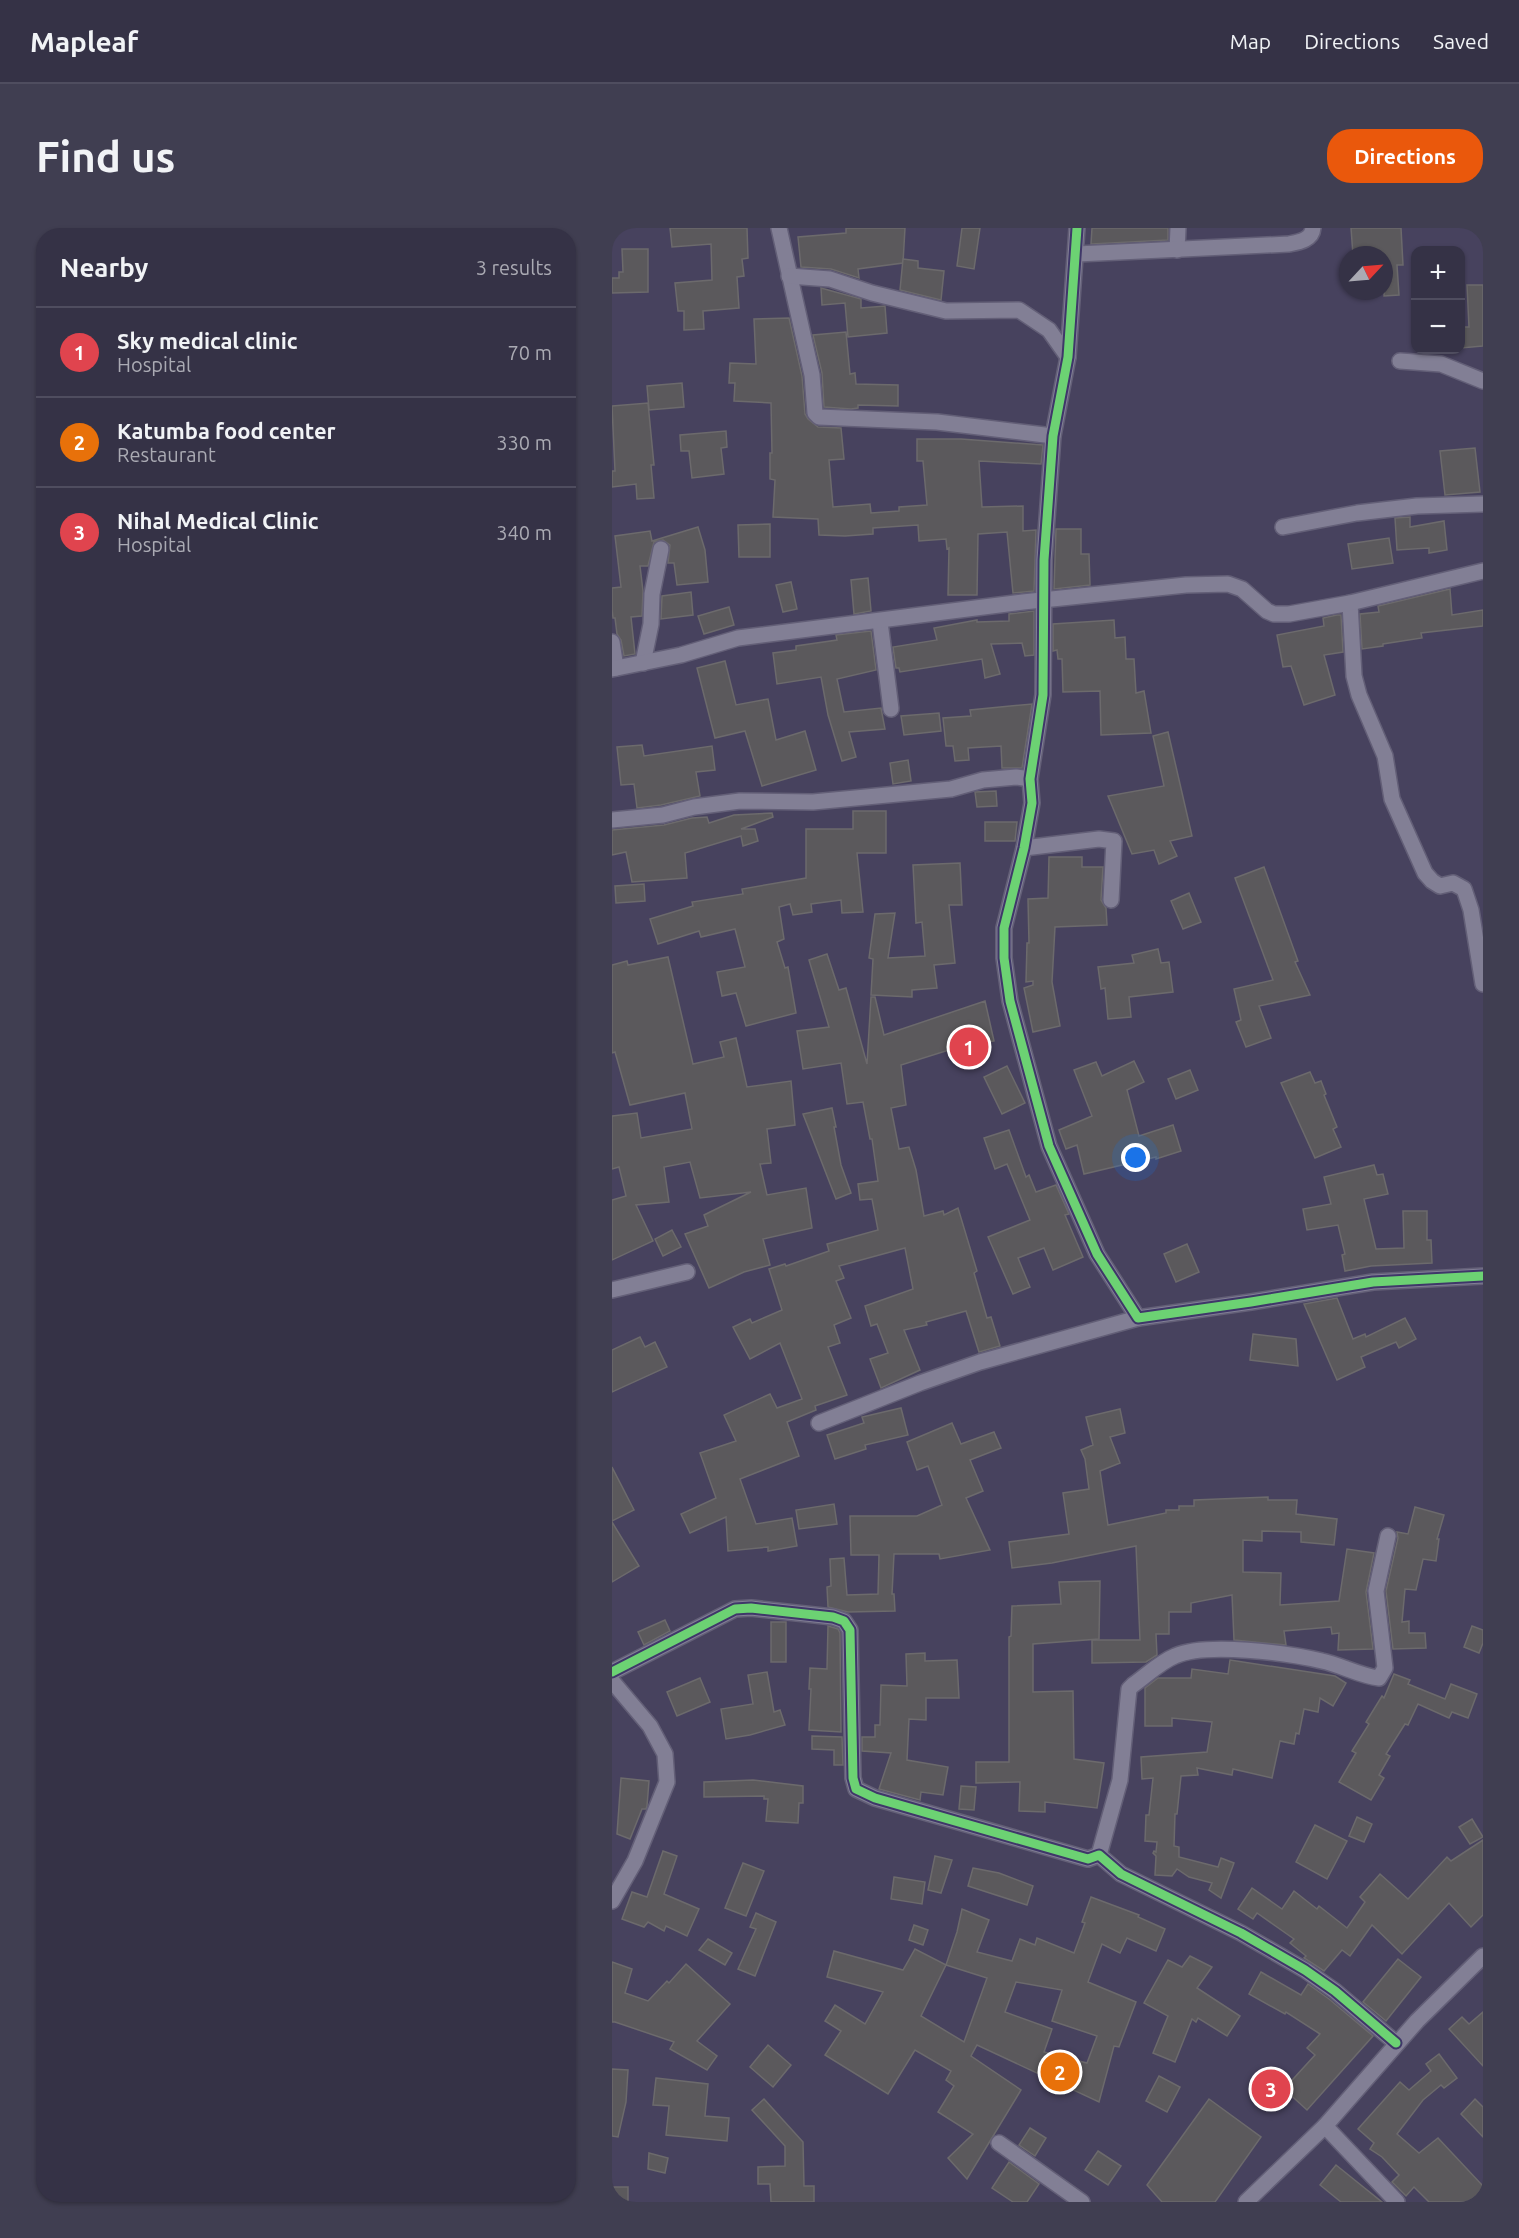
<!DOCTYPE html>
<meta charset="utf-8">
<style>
:root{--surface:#353246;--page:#403e51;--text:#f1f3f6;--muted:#aaaab3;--line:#4f4d5f;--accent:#ea580c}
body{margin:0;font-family:Ubuntu,sans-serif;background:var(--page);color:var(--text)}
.controls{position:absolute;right:18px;top:18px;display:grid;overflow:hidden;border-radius:12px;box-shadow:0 2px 4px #0004}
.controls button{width:54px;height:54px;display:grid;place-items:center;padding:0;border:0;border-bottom:2px solid var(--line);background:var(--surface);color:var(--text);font:30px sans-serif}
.compass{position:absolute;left:727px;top:18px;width:54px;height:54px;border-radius:50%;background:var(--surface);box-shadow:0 2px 4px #0004;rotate:64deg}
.you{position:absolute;left:524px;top:930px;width:21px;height:21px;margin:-15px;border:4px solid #fff;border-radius:50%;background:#1a73e8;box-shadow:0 0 0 9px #1a73e833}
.badge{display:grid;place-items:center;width:39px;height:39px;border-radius:50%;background:var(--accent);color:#fff;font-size:20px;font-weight:700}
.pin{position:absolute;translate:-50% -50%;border:3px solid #fff;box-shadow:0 2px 6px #0006}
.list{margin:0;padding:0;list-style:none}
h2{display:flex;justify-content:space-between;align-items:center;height:78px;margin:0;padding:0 24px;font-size:26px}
h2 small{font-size:20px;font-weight:400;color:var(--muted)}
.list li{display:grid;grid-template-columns:39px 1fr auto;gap:18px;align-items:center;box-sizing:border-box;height:90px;padding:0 24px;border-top:2px solid var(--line)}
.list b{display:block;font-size:22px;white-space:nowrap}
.list p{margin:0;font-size:20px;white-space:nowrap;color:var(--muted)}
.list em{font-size:20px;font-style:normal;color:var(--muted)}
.map{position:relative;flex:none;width:871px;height:1974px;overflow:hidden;border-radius:24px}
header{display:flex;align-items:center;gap:36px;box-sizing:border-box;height:84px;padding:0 30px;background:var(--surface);border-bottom:2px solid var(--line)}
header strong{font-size:28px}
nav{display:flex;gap:33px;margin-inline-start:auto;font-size:21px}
.intro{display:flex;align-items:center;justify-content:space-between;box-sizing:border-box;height:144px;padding:0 36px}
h1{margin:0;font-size:42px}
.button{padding:15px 27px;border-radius:24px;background:var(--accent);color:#fff;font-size:21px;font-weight:700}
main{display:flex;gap:36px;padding:0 36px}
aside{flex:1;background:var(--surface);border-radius:24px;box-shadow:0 2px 4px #0004}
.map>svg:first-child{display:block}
.building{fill:#5b595c;stroke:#6c6a6c;stroke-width:1.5;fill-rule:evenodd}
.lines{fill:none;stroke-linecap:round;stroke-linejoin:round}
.street-casing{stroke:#635f77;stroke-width:18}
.street{stroke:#827f95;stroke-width:15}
.cycleway-casing{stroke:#3f3769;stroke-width:13}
.cycleway{stroke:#6cd273;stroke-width:9}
</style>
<header>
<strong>Mapleaf</strong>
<nav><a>Map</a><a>Directions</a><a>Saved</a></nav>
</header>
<div class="intro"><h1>Find us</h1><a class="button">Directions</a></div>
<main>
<aside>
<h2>Nearby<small>3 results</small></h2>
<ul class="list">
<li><span class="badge" style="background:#e0444e">1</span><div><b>Sky medical clinic</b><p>Hospital</p></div><em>70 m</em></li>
<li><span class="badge" style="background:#e8710a">2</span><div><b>Katumba food center</b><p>Restaurant</p></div><em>330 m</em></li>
<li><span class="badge" style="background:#e0444e">3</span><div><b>Nihal Medical Clinic</b><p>Hospital</p></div><em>340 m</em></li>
</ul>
</aside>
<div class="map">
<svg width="871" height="1974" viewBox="0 0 871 1974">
<rect width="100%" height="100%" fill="#47425e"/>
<g class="building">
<path d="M58 0H135L136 30 130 31 132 48 125 49 127 80 91 83 92 101 72 102V83H66L63 55 100 52 99 16 60 19Z"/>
<path d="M234 0H293L291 35 246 41 247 50 219 41 189 39 186 9 234 5Z"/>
<path d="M350 0H368L362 41 345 38Z"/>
<path d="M480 0H556V12L479 16Z"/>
<path d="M739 0H789L791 37H785L787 67 772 68V27H741Z"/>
<path d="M10 21H36V64L0 65V50H7V44H11Z"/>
<path d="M291 31 306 33V40L332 43 329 72 288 62Z"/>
<path d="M855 57H871V118L849 120V99H857Z"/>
<path d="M209 60 249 71V80L273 78 275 105 236 109 233 75 210 77Z"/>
<path d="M177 90 190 148 193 186 196 191 206 199 229 200 232 231 217 232 221 279 258 276 259 285 287 283V279L315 277 311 233H305V211H349L431 217 429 236 367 233 370 279 411 278V303L424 302 422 363 401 365 395 304 366 306 365 367H336L337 320 335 321 334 311 307 313 306 297 261 300V306L233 308 207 307 206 291 161 289 163 252 158 251V225H160L159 175 122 173 123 155H117L118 135 144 136 142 91Z"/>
<path d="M234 104 238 146 243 145 244 156 286 157V178L246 177V180L239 181 212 179 210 145 201 107Z"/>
<path d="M70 155 72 179 37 182 35 158Z"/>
<path d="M36 175 42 237H39L42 270 25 271 24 256 0 259V243H3L0 178Z"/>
<path d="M114 203 115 219 109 220 112 246 80 250 77 223H69L68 207Z"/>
<path d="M863 220 868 264 833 267 828 223Z"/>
<path d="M798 289V299L832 293 835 322 817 325V320L785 322 783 290Z"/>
<path d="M158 296V329H127L126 297Z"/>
<path d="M86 299 93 322 96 354 65 357 62 335H56L58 317 51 312 42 314 36 338H28L31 363 30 388 19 389 23 426 12 428 9 412 5 406 3 390H1L0 381V360L9 359 3 308 38 303 40 313Z"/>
<path d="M444 301H469V326H477L478 357 442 361Z"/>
<path d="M777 310 781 335 740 341 736 316Z"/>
<path d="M256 350 259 383 242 386 239 352Z"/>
<path d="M179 354 185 381 171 384 164 357Z"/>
<path d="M838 361 840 387 871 382V398L809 405 810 410 771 416V418L750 421 748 386 767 384 766 378Z"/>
<path d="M79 364 81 387 49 391 50 368Z"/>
<path d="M117 379 122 397 92 406 86 388Z"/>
<path d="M422 383V427L413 428 410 415 379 416 388 446 373 450 370 431 288 444 287 440H284L281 419 325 412 322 400 365 392V394L397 393V386Z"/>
<path d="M725 387H729L731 424 712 427 723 467 692 477 679 438 671 439 665 407 712 398 711 390Z"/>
<path d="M502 392 503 410 513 409 514 431H522L524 465 532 463 539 505 489 507 488 463 451 464 450 431H446L445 422 441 423V396Z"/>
<path d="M259 403 264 442 225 451 232 484 269 480 273 501 237 504 244 529 230 533 216 487 209 449 165 456 161 425 184 422V418L225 412 224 407Z"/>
<path d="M113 433 124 477 156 471 164 512 193 503 204 542 150 558 133 503 103 510 85 440Z"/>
<path d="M420 476 410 540H390L389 518 356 520 357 532 343 533 341 518H334L331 490 359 488 358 482Z"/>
<path d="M327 485 329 503 292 507 289 488Z"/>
<path d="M556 504 580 608 558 613 565 628 547 636 542 622 520 626 496 568 552 558 541 508Z"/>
<path d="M30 517 32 528 100 518 103 542 84 544 88 568 49 577 25 580 22 556 9 557 5 519Z"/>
<path d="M296 532 299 553 281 556 278 535Z"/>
<path d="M384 563 385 578 365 579 363 564Z"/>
<path d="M241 583H274V625H245L251 684 230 685 229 672 199 676 200 684 181 687 178 676 167 679 172 711 165 714 173 740 176 739 184 785 134 798 124 765 110 768 105 744 133 739 123 701 89 709 87 703 46 716 38 691 81 678 80 674 131 666 130 661 194 650V601H241Z"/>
<path d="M160 585 161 589 129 601H143L146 613 131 618 129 608 73 625 75 650 20 654 14 624 0 627V602L52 597 80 590 95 589 97 595 122 587Z"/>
<path d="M373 594H405L403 613H373Z"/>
<path d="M437 629H470V639H491L489 672 494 680 495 697 443 699 440 754 448 798 421 804 412 760 421 757V753L414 754 415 715H417L416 671 436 670Z"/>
<path d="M348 635 350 677H337L343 735 322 737 325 760 300 762V769L259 767 261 731 257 730 263 686 283 685 276 730 313 728 310 694 304 695 301 637Z"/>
<path d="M652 639 686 733 683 734 698 767 647 778 659 810 634 819 624 794 629 792 622 761 661 752 623 650Z"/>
<path d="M32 656 33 673 4 675 3 658Z"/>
<path d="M577 665 589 694 571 701 559 673Z"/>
<path d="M546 721 549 735 557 734 561 764 517 769 519 789 496 791 493 760 489 761 486 739 522 735 520 727Z"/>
<path d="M215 726 227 762 234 760 255 836 259 769H263L272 807 373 773 382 813 356 818V816L289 837 294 877 279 880 287 921 297 919 304 942 312 988 331 983 332 987 346 980 365 1043 362 1045 375 1090 379 1089 388 1118 367 1124 354 1083 314 1094 315 1097 292 1102 308 1142 269 1160 258 1131 276 1125 265 1096 259 1098 253 1078 301 1061 293 1020 227 1038 232 1050 224 1053 239 1090 222 1097 228 1115 216 1119 235 1167 203 1178 204 1182 175 1194 187 1228 128 1251 144 1296 180 1290 185 1318 156 1323V1319L116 1323 114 1289 78 1305 69 1286 104 1270 88 1225 124 1213 112 1187 158 1166 165 1180 190 1171 168 1115 138 1131 121 1099 138 1091 140 1095 170 1082 157 1041 173 1036 174 1038 217 1023 215 1016 266 1002 260 971 248 972 246 956 266 953 260 911H258L251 874 235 876 229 835 191 841 185 803 217 799 197 732Z"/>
<path d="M56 729 81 836 112 829 108 814 124 810 135 859 179 853 183 897 155 901 159 935 148 936 155 967 194 960 200 1000 151 1011 158 1037 132 1044 97 1060 73 1006 96 998 92 987 139 964 88 970 78 934 52 939 57 974 24 977 41 1013 0 1032V972L14 968 7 939 0 941V888L25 885 29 910 80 901 73 865 18 877 3 824 0 825V737L15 733 16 737Z"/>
<path d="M522 833 532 854 515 862 527 908 561 897 569 923 544 931V929L472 946 465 917 454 921 447 902 480 888 462 842 484 834 490 848Z"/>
<path d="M395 838 413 875 390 886 372 849Z"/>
<path d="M578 842 586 862 564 871 556 851Z"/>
<path d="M698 844 703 855 709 853 714 866 712 867 725 899 721 901 729 919 703 930 669 855Z"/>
<path d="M220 880 224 899H222L229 937 239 965 224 971 191 886Z"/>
<path d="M397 902 414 949 417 947 424 964 444 957 457 986 453 987 471 1029 441 1042 432 1020 406 1030 418 1059 401 1066 376 1009 418 992 395 936 383 941 372 910Z"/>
<path d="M762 937 765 947 771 946 776 966 752 971 764 1021 792 1020 791 983H815V1012H819L820 1035 759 1038 733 1043 730 1027 733 1026 726 997 695 1002 691 981 719 976 712 949Z"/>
<path d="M60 1002 69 1019 51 1028 43 1011Z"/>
<path d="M575 1016 587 1044 564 1054 552 1026Z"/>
<path d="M725 1070 741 1111 753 1106 754 1109 793 1090 804 1111 787 1120 784 1114 749 1129 753 1139 725 1152 692 1076Z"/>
<path d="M641 1106 684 1111 686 1138 638 1132Z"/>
<path d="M28 1109 33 1119 43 1114 55 1139 0 1164V1122Z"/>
<path d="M289 1180 296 1207 253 1217 254 1221 223 1231 215 1207 252 1195 250 1189Z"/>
<path d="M508 1181 513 1205 498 1209 508 1235 488 1243 496 1297 554 1285V1282H567V1278H582V1272L656 1269V1272H685L684 1286 725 1291 722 1317 689 1314V1304L650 1303V1313L631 1312V1344L669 1345 668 1377 727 1373 735 1321 762 1325 754 1364 761 1421 726 1422 727 1405 720 1406 719 1399 672 1403 674 1417 622 1412 620 1367 579 1375V1384H557V1406H544L545 1427 534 1434 480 1435V1412H528L524 1318 440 1335 400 1340 397 1314 457 1306 451 1265 477 1261 473 1231 469 1222 481 1217 474 1189Z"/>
<path d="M340 1195 349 1216 382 1204 389 1220 358 1232 371 1263 354 1270 378 1322 328 1331 327 1326H282L280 1366H282L283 1383 236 1384 216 1379 215 1359 219 1358 218 1331 232 1330 235 1367 266 1366 267 1327H239L238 1288H305L330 1277 316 1238 305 1242 295 1214Z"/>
<path d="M0 1239 22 1282 0 1293Z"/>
<path d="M222 1276 225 1296 187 1301 184 1282Z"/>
<path d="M803 1279 832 1287 825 1311H827L824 1333 811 1331 804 1362 793 1361 790 1394 797 1393V1405H813L814 1420 781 1421 774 1363 786 1310 785 1304 796 1306Z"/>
<path d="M0 1294 27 1338 0 1354Z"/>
<path d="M488 1353 487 1411 421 1416V1464L461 1463 462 1531 492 1535 485 1580 433 1574V1584L407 1583 408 1554 364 1555V1534H397V1409L399 1408 400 1378 449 1376 447 1354Z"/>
<path d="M53 1392 58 1403 32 1417 26 1404Z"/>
<rect x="159" y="1394" width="15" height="40"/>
<path d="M216 1398 226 1401 228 1405 229 1504 197 1502 199 1461H197L198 1440 215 1441Z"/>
<path d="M860 1398 871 1402V1415L867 1425 852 1419Z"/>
<path d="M313 1425V1433L345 1432 347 1470H314V1492L297 1491 295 1532 336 1539 331 1567 309 1564 308 1572 267 1561 279 1525 250 1523V1509H263V1497H268L269 1457 295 1458 294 1426Z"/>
<path d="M618 1432 723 1448 734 1455 721 1478 708 1470 706 1484 692 1481 687 1506 684 1505 682 1516 668 1513 660 1550 621 1541 620 1547 585 1540 586 1547 569 1548 565 1586H563L562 1618 567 1619V1629L606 1639 609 1630 622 1635 609 1670 597 1662 600 1655 577 1649 565 1641 560 1648 543 1647 544 1628 541 1625 542 1623 544 1624 545 1614 533 1613 534 1587H537L541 1550 530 1551 529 1529 595 1524 600 1494 560 1490V1498H533V1460L546 1450H579L580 1441 616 1446Z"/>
<path d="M155 1444 162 1484 168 1482 173 1497 138 1507 114 1511 109 1481 141 1476 136 1447Z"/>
<path d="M782 1446 798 1452 796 1456 833 1471 839 1456 865 1466 856 1490 840 1484 837 1490 806 1476 796 1497 793 1496 774 1526 778 1528 767 1547 772 1550 759 1572 727 1554 744 1525 740 1523 757 1496 754 1494 770 1468 772 1470Z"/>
<path d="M88 1450 98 1474 65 1488 55 1464Z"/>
<path d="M200 1508 230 1509 231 1537H222V1522L200 1521Z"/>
<path d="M9 1550 37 1553 35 1578 34 1581H30L18 1611 5 1606Z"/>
<path d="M141 1552 191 1558V1575H187L186 1595 154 1593 156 1571H152V1568L92 1569V1554Z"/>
<path d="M349 1558 364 1559 362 1582 347 1581Z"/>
<path d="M745 1589 760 1596 752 1614 737 1608Z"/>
<path d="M860 1591 871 1609 858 1616 847 1599Z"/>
<path d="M703 1597 735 1613 715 1651 684 1634Z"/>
<path d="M871 1612V1687L859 1699 837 1675 790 1726 760 1697 738 1728 730 1722 712 1743 692 1730 694 1728 678 1715 682 1711 645 1685 641 1691 626 1681 640 1660 670 1681 682 1663 705 1681 707 1678 735 1700 753 1674 748 1669 768 1646 796 1671 835 1629 839 1633Z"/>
<path d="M51 1623 65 1628 52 1666 87 1681 75 1708 54 1698 52 1703 36 1694 32 1699 10 1691 20 1664 35 1669Z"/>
<path d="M323 1628 340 1632 329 1665 316 1662Z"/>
<path d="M131 1635 152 1643 134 1688 113 1680Z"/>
<path d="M361 1640 387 1645 421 1658 415 1677 356 1658Z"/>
<path d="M282 1649 313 1654 310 1676 279 1671Z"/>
<path d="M479 1669 527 1687 526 1689 553 1701 544 1723 515 1710 508 1725 490 1716 476 1754 524 1774 507 1819 502 1818 487 1874 365 1817 359 1828 409 1862 355 1951 336 1930 361 1906 326 1884 342 1858 334 1852 339 1843 303 1822 276 1866 213 1827 229 1803 213 1793 223 1777 253 1796 271 1764 215 1749 222 1723 291 1742 303 1721 334 1737 345 1704 350 1681 377 1692 365 1724 400 1733 408 1711 423 1717 425 1710 462 1725 473 1695 470 1694ZM334 1737 375 1750 352 1814 309 1788ZM404 1754 450 1762 440 1793 485 1808 475 1835 432 1824 440 1801 393 1784Z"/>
<path d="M144 1685 164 1694 143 1748 126 1741 144 1701 138 1699Z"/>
<path d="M302 1697 316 1702 311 1717 297 1712Z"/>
<path d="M96 1711 120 1725 113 1737 87 1722Z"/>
<path d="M578 1728 600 1739 585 1760 628 1788 615 1808 586 1790 584 1794 580 1791 563 1834 541 1825 556 1788 532 1775 556 1732 570 1739Z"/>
<path d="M786 1731 809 1749 774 1793 751 1774Z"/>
<path d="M0 1734 20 1741 13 1765 36 1773 55 1753 57 1755 74 1736 118 1776 85 1813 105 1828 95 1842 58 1821 62 1814 3 1794H0Z"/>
<path d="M649 1744 689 1767 696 1756 717 1771 761 1808 695 1882 672 1861 703 1827 695 1820 708 1806 674 1784 673 1786 637 1766Z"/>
<path d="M871 1784V1838L837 1801 850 1789 857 1796Z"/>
<path d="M156 1817 179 1837 161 1859 138 1839Z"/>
<path d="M827 1826 845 1850 832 1860 829 1857 811 1872 785 1906 807 1925 826 1910 871 1958V1974H817L802 1959 794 1968 780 1954 787 1947 770 1929 758 1921 762 1915 746 1901 788 1854 797 1862 819 1843 814 1836Z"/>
<path d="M0 1841 16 1842 14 1874 6 1909 0 1908Z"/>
<path d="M547 1848 568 1859 555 1884 534 1873Z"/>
<path d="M44 1850 96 1856 93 1888 117 1890 115 1913 54 1907 57 1878 41 1877Z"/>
<path d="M152 1871 191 1914 192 1958H202V1974H159L158 1956H146V1939L173 1938V1918L140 1882Z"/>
<path d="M597 1871 649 1909 603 1974H550L535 1957Z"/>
<path d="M863 1871 871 1879V1909L849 1886Z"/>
<path d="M418 1900 434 1910 423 1928 407 1917Z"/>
<path d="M486 1923 509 1938 496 1957 473 1942Z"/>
<path d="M37 1925 56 1930 53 1945 36 1941Z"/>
<path d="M397 1934 427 1956 415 1974H401L380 1960Z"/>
<path d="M724 1937 770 1974H729L708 1957Z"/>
<rect x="0" y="1959" width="16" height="15"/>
</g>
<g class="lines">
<defs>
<g id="street">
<path d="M167 0 200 147 203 185 207 189 325 194 441 208"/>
<path d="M465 0 456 129 441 208 432 332 431 467 418 551 420 575 412 620 392 700V730L398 773 437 918 485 1026 526 1090 639 1074 761 1054 871 1048"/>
<path d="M565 22 566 0"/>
<path d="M465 26 677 16C687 14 700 12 701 0"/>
<path d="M177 48 218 51 260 65 334 83 407 82 437 102 456 129"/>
<path d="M788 133 829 136 871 153"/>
<path d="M671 299 745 285 805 278 871 276"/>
<path d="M738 375 742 448 747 467 773 528 780 571 813 645 820 653 828 658 841 655 852 661 859 682 871 756"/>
<path d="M268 394 279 481"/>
<path d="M0 414 4 440"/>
<path d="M31 435 39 396 40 366 49 321"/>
<path d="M0 441 69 427 126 410 411 374 574 357 616 356 630 361 655 383 662 386H677L738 375 871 343"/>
<path d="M0 592 51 587 82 579 128 573 201 574 339 561 371 552 404 549 418 551"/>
<path d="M412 620 487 611 502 613 499 672"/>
<path d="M0 1062 75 1044"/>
<path d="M207 1195 308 1155 368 1134 526 1090"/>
<path d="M0 1444 123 1381 139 1380 221 1389 232 1393 238 1402 241 1550 244 1561 263 1570 476 1631 487 1627 509 1646 629 1705 693 1742 723 1763 784 1815"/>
<path d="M0 1453 38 1498 53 1526 55 1554 23 1633 0 1673"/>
<path d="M487 1627 508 1552 517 1461 521 1457C534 1448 548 1434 563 1428 594 1414 676 1425 710 1433 729 1437 748 1448 767 1450L773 1440 764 1363 776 1308"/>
<path d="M713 1898 785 1974"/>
<path d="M387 1915 470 1974"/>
<path d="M634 1974 713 1898 805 1793 871 1728"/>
</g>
</defs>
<use href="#street" class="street-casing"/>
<use href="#street" class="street"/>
<defs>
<g id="cycleway">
<path d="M465 0 456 129 441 208 432 332 431 467 418 551 420 575 412 620 392 700V730L398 773 437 918 485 1026 526 1090 639 1074 761 1054 871 1048"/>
<path d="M0 1444 123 1381 139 1380 221 1389 232 1393 238 1402 241 1550 244 1561 263 1570 476 1631 487 1627 509 1646 629 1705 693 1742 723 1763 784 1815"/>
</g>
</defs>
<use href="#cycleway" class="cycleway-casing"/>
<use href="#cycleway" class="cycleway"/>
</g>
</svg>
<div class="controls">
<button>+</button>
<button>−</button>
</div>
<svg class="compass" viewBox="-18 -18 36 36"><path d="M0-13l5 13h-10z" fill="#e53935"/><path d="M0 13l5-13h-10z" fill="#aaaab3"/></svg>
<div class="you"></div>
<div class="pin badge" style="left:357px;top:819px;background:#e0444e">1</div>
<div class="pin badge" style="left:448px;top:1844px;background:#e8710a">2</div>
<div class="pin badge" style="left:659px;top:1861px;background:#e0444e">3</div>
</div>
</main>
